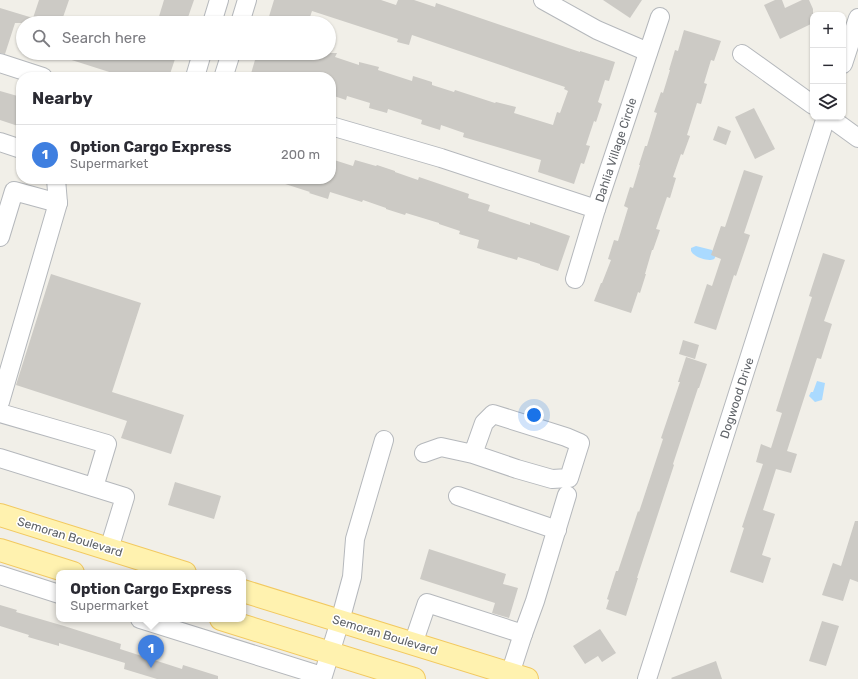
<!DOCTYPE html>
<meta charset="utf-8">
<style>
:root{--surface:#fff;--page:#f2f2f3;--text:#2b2b33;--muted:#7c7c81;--line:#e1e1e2;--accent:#7c3aed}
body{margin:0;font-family:Rubik,sans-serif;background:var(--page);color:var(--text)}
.controls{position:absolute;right:12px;top:12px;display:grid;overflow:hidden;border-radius:8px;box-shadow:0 1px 3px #0004}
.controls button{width:36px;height:36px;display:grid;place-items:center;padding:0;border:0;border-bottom:1px solid var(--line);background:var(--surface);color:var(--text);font:20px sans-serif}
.you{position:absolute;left:534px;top:415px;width:14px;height:14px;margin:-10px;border:3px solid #fff;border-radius:50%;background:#1a73e8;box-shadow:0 0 0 6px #1a73e833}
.badge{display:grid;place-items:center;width:26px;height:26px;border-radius:50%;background:var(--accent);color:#fff;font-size:13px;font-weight:700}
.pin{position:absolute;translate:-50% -33px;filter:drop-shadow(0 1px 2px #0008)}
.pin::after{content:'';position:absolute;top:21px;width:14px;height:12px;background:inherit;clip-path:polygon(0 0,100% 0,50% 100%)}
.popup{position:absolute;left:56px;top:570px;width:190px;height:52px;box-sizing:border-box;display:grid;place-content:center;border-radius:8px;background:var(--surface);filter:drop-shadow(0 1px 3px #0005);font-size:13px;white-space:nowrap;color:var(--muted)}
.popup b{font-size:15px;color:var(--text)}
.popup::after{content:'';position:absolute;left:50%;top:100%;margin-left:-8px;border:8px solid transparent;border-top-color:var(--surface)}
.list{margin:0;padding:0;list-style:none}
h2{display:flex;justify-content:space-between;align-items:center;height:52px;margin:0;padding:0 16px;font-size:17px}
h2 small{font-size:13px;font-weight:400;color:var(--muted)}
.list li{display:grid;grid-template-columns:26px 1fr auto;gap:12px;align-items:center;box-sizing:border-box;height:60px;padding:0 16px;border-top:1px solid var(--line)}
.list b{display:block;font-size:15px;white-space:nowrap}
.list p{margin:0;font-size:13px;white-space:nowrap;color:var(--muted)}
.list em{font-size:13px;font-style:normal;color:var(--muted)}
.icon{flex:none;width:22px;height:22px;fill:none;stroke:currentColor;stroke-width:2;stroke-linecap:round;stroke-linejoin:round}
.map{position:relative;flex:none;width:858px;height:679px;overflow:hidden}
.search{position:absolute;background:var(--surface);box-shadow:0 1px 3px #0004;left:16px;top:16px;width:320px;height:44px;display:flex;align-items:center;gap:10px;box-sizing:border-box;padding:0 14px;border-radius:22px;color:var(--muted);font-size:15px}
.panel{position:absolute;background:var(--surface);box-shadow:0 1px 3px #0004;left:16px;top:72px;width:320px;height:112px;border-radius:16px}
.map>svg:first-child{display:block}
.water{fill:#aadaff}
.building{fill:#cccac5}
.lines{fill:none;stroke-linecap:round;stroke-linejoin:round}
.minor-casing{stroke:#b5b8bc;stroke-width:20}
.major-casing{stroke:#f2c960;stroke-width:24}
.minor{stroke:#fff;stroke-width:18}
.major{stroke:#fff2af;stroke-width:22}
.labels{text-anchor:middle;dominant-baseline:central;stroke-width:3;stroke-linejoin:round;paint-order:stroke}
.street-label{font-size:12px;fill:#5f6368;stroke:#fff}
</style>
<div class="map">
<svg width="858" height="679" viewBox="0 0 858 679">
<rect width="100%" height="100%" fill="#f1efe8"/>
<g class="water">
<path d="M696 246 712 250C725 266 695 260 691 251V248Z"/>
<path d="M817 381 825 383 822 400 815 402 809 396 811 392H813Z"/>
</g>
<g class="building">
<path d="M39 0H69L61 23H15L5 54 0 53V8L33 18Z"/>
<path d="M164 0H194L186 23H157Z"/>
<path d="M274 0H381L396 5 398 0H414L435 7 436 3 580 52V51L615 62 609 81 605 80 598 102 602 104 596 122 594 121 586 145 590 146 584 164 581 163 574 184 538 172 541 160 463 137 464 133 441 125 440 130 421 124 422 120 388 109 387 113 369 108 370 103 347 96 346 100 331 95V77H250L257 53H337L335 57 359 65V62L379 67 378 70 412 81 413 76 432 82V85L454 92 455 90 495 103 496 102 516 107 514 113 553 125 557 112 560 113 568 91 564 89 565 87 412 35 409 45 397 42 398 39 312 11 308 23H267Z"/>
<path d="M603 0H642L630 18Z"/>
<path d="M775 0H782L785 8 802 0H809L813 9V23L780 39 764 5Z"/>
<path d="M684 30 721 41 714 61 711 60 704 83 707 84 701 104 697 103 687 135 690 136 683 155 681 154 673 177 676 178 670 198 667 197 656 229 660 230 653 250H652L645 274H646L640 293 638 292 631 313 594 301 601 283H602L611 260 608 259 614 240 618 241 628 208 624 206 630 187 633 188 640 165H639L645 146H647L657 113 654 112 661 92 663 93 670 70H669L675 50 678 51Z"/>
<path d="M59 53H177L169 77H125L59 56Z"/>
<path d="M0 91 21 97V127L0 120Z"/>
<path d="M754 108 775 149 755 159 735 117Z"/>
<path d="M718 126 731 131 726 145 713 140Z"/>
<path d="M331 159 353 166 355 160 376 166 377 165 395 171V172L418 180 419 177 469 194 468 198 490 205 488 211 530 225V222L570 236 558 271 540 265V264L518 257 517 260 477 248 479 240 459 234 460 231 439 224V223L406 213 405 215 386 209V208L363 200 362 202 330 192 328 199 309 193 310 192 279 182V179H331Z"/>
<path d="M744 170 763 176 744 233 750 235 736 276 734 275 716 330 694 323 707 284 712 286 721 259 711 255 721 226 725 227Z"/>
<path d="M823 253 845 260 824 321 832 324 821 359 817 358 787 451 797 454 791 473 776 469 763 510 775 514 762 555 771 558 763 583 730 572 744 528 742 527 763 464 756 462 761 444 771 448 782 413 776 411 812 297 809 296Z"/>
<path d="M51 274 141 303 112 392 184 415 171 454 121 438 127 421 16 385Z"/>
<path d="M683 340 699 345 695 359 679 354Z"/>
<path d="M686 357 707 364 699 388H698L673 464 674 465 637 578H638L626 616 606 609 609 600 607 599 616 571H618L638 511 639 512 663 439 661 438 680 382H678Z"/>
<path d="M175 482 221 496 214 519 168 505Z"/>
<path d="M855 521H858V582L850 579 843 601 822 595 833 563 841 566Z"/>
<path d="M429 549 506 574 503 584 518 588 509 618 492 613 495 603 420 579Z"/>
<path d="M0 605 17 610 16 612 64 626 121 644 120 649 182 669 183 665 218 676V679H157L124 669 125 663 59 643V646L28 637 29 635 0 626Z"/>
<path d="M822 621 839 626 826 666 809 661Z"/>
<path d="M600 629 616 653 602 662 598 656 585 664 573 646Z"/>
<path d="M716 661 722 679H672L671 678Z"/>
</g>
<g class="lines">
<defs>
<g id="minor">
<path d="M543 0 597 30 648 52"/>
<path d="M212 23 219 0"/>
<path d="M240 23 247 0"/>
<path d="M742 54 813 105"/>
<path d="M0 63 43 77"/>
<path d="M843 64 858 18"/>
<path d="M195 77 202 53"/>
<path d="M224 77V75L231 53"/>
<path d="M829 117 858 138"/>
<path d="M331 126 441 158 596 209"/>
<path d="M0 142 21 149"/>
<path d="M0 237 14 191 58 203"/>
<path d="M575 279 596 209 660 17"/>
<path d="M0 402 58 203 56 179"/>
<path d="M0 413 107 444 94 487"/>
<path d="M424 453 441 447 473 454 517 469 552 479 569 478 580 443 566 437 493 414 484 423 473 454"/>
<path d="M0 458 125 497 109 549"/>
<path d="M458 496 557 530"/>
<path d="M0 575 59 594"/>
<path d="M140 619 322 676"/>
<path d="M413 644 427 603 523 634 535 601 567 495"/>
<path d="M510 674 523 634"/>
<path d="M322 679 340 621 352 577 355 539 384 440"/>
<path d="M647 679 826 117"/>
</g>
<g id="major">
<path d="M0 515 185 573"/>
<path d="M0 550 73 573"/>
<path d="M243 591 527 679"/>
<path d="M221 619 414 679"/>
</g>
</defs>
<use href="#minor" class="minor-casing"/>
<use href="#major" class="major-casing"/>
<use href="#minor" class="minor"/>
<use href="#major" class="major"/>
</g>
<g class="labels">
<g class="street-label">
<text transform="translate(616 150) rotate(-72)">Dahlia Village Circle</text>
<text transform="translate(737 398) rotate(-72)">Dogwood Drive</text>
<text transform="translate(70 537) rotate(17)">Semoran Boulevard</text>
<text transform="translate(385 635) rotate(17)">Semoran Boulevard</text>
</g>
</g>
</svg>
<div class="controls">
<button>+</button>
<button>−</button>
<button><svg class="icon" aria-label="layers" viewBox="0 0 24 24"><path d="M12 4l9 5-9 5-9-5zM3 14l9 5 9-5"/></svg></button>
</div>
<div class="you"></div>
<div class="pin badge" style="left:151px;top:668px;background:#3f7fe0">1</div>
<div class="popup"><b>Option Cargo Express</b>Supermarket</div>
<div class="search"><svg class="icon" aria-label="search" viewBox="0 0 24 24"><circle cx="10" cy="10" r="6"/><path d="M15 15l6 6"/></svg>Search here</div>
<section class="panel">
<h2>Nearby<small></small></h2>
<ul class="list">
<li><span class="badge" style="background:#3f7fe0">1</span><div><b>Option Cargo Express</b><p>Supermarket</p></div><em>200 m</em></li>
</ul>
</section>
</div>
